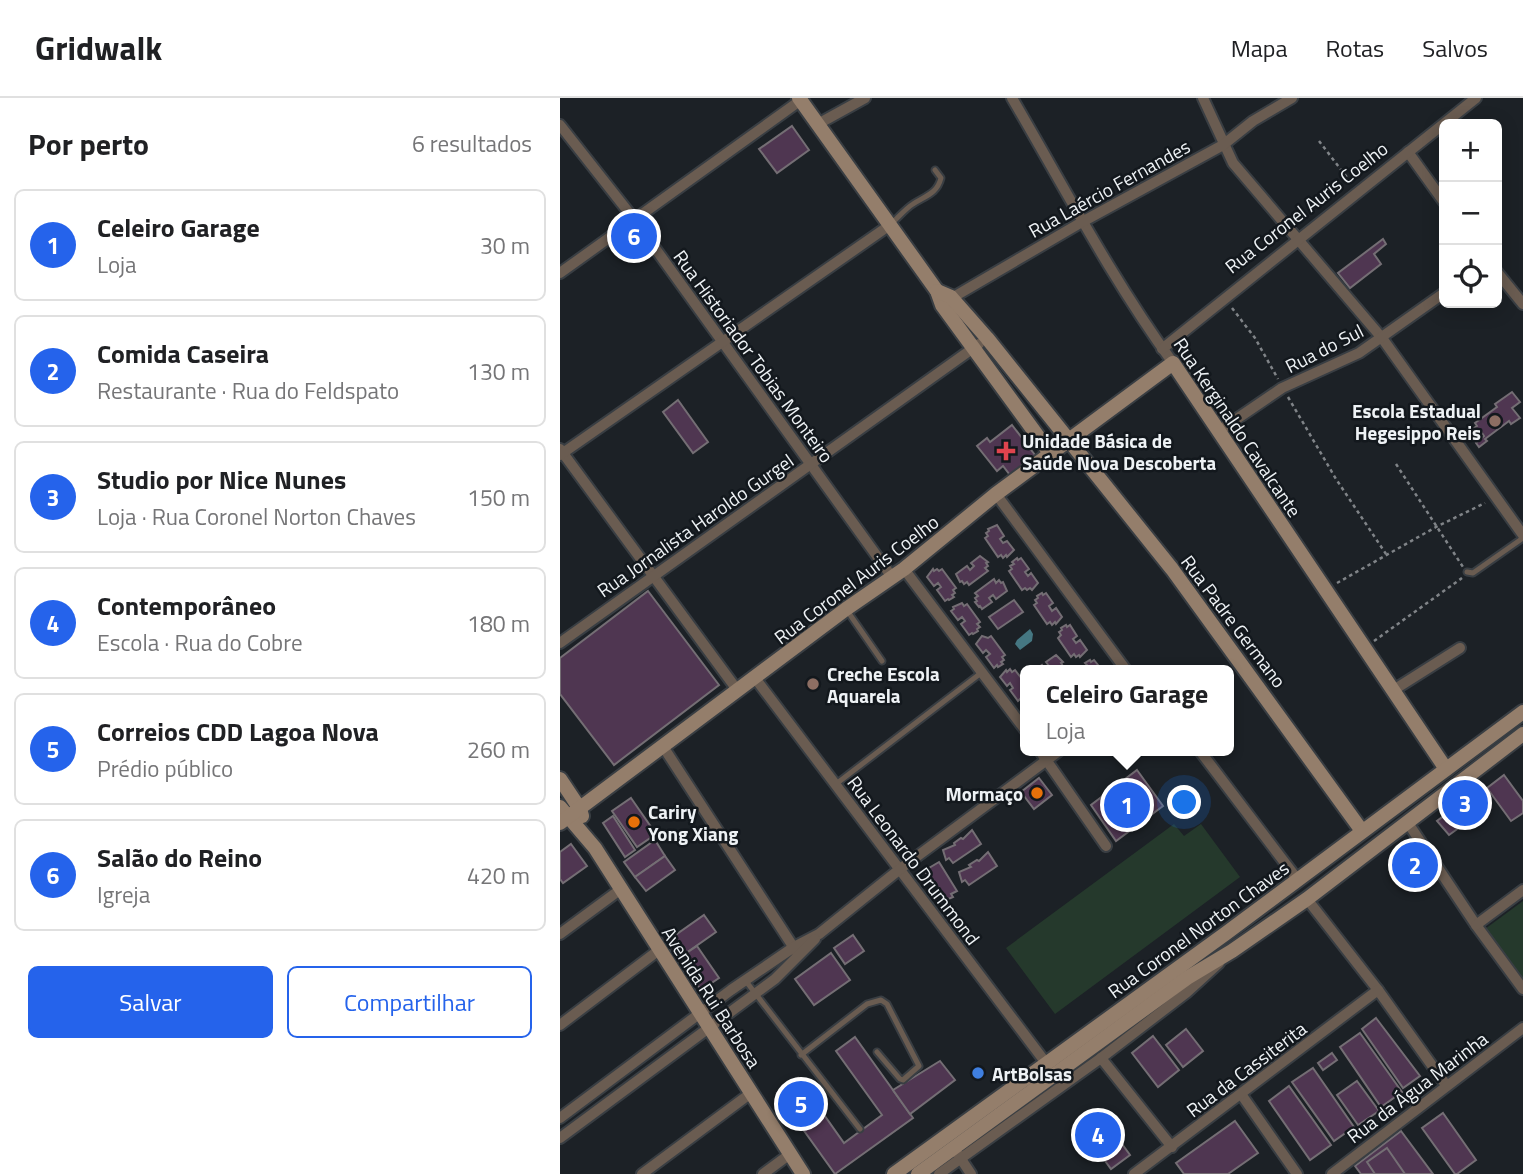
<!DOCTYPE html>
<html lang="pt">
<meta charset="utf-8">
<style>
:root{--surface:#fff;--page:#f2f2f2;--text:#202124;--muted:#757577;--line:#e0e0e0;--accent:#2563eb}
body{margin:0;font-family:"Titillium Web",sans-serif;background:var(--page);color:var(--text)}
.controls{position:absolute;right:21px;top:21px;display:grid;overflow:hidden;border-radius:10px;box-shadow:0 4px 18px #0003}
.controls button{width:63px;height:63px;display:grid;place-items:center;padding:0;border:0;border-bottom:2px solid var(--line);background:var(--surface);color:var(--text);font:35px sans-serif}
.you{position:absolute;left:625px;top:705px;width:24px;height:24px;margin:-18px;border:5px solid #fff;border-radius:50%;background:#1a73e8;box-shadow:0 0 0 10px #1a73e833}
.badge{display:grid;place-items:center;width:46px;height:46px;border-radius:50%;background:var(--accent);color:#fff;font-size:23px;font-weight:700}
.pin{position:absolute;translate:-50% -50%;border:4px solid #fff;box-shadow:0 2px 7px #0006}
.popup{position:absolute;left:460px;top:567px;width:214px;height:91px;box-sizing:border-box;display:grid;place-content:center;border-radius:10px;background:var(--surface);filter:drop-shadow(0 2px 5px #0005);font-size:23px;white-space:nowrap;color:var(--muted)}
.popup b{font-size:26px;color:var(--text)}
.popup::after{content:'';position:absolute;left:50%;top:100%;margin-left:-14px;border:14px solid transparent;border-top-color:var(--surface)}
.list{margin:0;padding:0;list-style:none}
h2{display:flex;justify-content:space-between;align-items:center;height:91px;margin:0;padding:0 28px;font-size:30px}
h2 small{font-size:23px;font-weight:400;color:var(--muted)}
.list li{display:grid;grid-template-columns:46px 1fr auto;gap:21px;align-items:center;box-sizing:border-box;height:112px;margin:0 14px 14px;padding:0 14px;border:2px solid var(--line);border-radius:10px}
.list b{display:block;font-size:26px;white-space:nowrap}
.list p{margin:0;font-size:23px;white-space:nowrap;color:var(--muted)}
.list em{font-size:23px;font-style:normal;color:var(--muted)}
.actions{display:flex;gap:14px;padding:21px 28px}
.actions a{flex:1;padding:16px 0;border:2px solid var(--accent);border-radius:10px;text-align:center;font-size:24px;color:var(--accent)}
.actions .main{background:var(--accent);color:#fff}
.icon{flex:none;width:38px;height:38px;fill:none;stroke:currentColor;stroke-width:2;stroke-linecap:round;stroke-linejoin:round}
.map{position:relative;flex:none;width:963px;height:1076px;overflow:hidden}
header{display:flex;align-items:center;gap:42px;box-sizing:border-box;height:98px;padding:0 35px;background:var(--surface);border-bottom:2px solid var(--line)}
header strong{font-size:33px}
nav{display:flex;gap:38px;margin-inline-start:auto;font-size:24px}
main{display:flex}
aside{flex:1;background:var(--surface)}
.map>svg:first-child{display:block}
.green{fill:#25392c}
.water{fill:#457782}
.building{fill:#4f3651;stroke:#746e74;stroke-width:2}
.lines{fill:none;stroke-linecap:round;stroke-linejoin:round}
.lane-casing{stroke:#393e43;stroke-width:9}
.street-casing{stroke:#393e43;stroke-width:14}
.secondary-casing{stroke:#393e43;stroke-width:18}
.path{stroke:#808488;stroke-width:2.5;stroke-dasharray:3.5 3.5;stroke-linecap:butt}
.lane{stroke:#6a5c51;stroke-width:5}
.street{stroke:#6a5c51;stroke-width:10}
.secondary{stroke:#947e6b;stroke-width:14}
.education-dot{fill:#8d6e63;stroke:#13181d;stroke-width:2.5}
.health-dot{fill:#e0444e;stroke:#13181d;stroke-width:2.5}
.food-dot{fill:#e8710a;stroke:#13181d;stroke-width:2.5}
.shop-dot{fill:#3f7fe0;stroke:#13181d;stroke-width:2.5}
.labels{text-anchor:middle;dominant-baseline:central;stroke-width:5;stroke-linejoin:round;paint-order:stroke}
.street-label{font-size:19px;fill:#eef2f5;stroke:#13181d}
.poi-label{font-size:19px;font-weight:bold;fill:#eef2f5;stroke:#13181d;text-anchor:start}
</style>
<header>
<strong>Gridwalk</strong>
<nav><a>Mapa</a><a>Rotas</a><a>Salvos</a></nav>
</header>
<main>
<aside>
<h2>Por perto<small>6 resultados</small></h2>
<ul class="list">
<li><span class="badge">1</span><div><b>Celeiro Garage</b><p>Loja</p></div><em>30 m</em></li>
<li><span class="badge">2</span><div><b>Comida Caseira</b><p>Restaurante · Rua do Feldspato</p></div><em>130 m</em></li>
<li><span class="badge">3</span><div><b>Studio por Nice Nunes</b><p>Loja · Rua Coronel Norton Chaves</p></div><em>150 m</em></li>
<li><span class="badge">4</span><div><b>Contemporâneo</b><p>Escola · Rua do Cobre</p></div><em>180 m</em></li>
<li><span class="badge">5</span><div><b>Correios CDD Lagoa Nova</b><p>Prédio público</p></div><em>260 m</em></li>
<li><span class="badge">6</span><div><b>Salão do Reino</b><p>Igreja</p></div><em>420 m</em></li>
</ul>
<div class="actions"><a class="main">Salvar</a><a>Compartilhar</a></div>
</aside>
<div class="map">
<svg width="963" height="1076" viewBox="0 0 963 1076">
<rect width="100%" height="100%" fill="#1c2126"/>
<g class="green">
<path d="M614 726 624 738 641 726 680 779 495 916 446 850Z"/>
<path d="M963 803V885L925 831Z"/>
</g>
<path class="water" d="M470 531 473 536 472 543 460 552 455 546 457 542Z"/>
<g class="building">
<path d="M232 28 249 52 217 75 199 51Z"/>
<path d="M823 141 826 146 814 156 821 166 790 190 778 175Z"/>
<path d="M952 294 960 304 952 310 960 320 951 326 949 323 925 341 927 343 919 349 916 345 924 338 920 332 911 338 908 334 917 328 915 325 937 309 935 306Z"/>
<path d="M118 302 148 344 133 355 103 314Z"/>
<path d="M452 327 475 357 450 377 443 368 437 373 417 348 427 340 430 344Z"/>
<path d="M437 427 444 438 440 441 443 445 447 443 454 452 447 459 446 457 443 460 441 457 438 459 425 440 428 438 426 435 429 433 428 431Z"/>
<path d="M420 458 428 464 426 465 428 468 425 470 428 473 409 487 407 484 404 486 402 483 400 484 396 476 407 468 410 472 414 468 411 465Z"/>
<path d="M457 460 458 462 461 460 469 471 465 474 468 478 471 475 478 485 472 492 470 490 467 492 465 490 462 492 449 473 452 471 450 468 454 466 452 464Z"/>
<path d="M373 471 374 473 377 471 379 473 382 471 396 490 393 492 395 495 392 497 394 499 389 502 388 501 385 503 377 492 381 489 378 485 374 488 367 479Z"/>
<path d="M434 481 436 485 439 482 441 485 443 484 447 493 436 501 433 497 429 500 432 504 422 511 420 508 419 509 415 504 417 503 415 500 418 498 415 495Z"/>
<path d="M88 493 159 587 54 667 0 596V560Z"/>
<path d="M482 495 483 497 486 495 493 505 489 508 492 513 496 510 502 519 496 526 495 524 492 527 490 524 487 526 474 507 477 505 475 502 478 500 477 498Z"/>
<path d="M454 502 463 514 438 531 429 519Z"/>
<path d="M402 505 404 508 407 506 420 524 417 526 420 529 417 531 418 533 413 536 412 535 409 537 401 526 405 523 402 519 398 522 391 513 394 511 393 509Z"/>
<path d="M506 527 507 529 510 527 517 538 513 541 516 545 520 542 527 552 520 559 519 557 516 559 514 556 511 559 498 540 501 537 499 534 502 532 501 530Z"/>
<path d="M422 538 428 540 431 538 445 557 442 559 444 562 441 564 443 566 438 569 437 567 434 570 426 559 430 556 426 552 423 555 416 546Z"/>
<path d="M496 557 503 564 501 565 503 568 501 570 503 572H475L482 567 485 571 489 568 486 564Z"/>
<path d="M530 562 531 564 534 562 542 572H525L524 569 527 567 525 565Z"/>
<path d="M450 571 452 574 455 572 466 586V600L462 603 460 601 458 603 450 592 453 590 450 585 447 588 440 579 446 572 447 574Z"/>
<path d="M577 672 603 708 556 743 531 707Z"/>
<path d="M944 677 963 703V715L951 723 927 690Z"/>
<path d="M479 680 492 697 474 711 461 694Z"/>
<path d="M71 700 96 736 77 749 52 713Z"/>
<path d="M906 701 918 716 889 737 877 723Z"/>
<path d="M53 718 75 752 65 759 43 725Z"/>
<path d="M412 732 421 746 393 765 389 760 386 762 383 752 395 747 394 745 401 740 403 741Z"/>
<path d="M95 742 105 758 75 779 64 764Z"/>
<path d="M11 746 27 768 3 785 0 781V754Z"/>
<path d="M428 754 437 768 409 787 405 782 402 784 399 774 411 769 409 767 417 762 419 763Z"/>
<path d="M105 758 115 772 86 793 75 779Z"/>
<path d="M379 764 397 793 391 796 393 799 384 803 379 790 377 792 372 784 373 782 364 773Z"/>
<path d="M144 817 156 834 119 860 107 843Z"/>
<path d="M293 837 304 853 285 866 274 850Z"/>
<path d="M137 848 159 880 141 892 119 860Z"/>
<path d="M271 855 290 882 254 907 235 881Z"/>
<path d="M816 920 860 978 843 990 802 931Z"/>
<path d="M626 931 643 953 623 969 606 947Z"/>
<path d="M800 935 842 994 821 1009 780 949Z"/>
<path d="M593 938 619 972 598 989 572 955Z"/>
<path d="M295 939 353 1020 275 1076 217 995 238 980 284 1045 322 1017 276 953Z"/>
<path d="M772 955 777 962 763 972 758 965Z"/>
<path d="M380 963 395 982 350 1016 333 992Z"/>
<path d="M753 970 794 1029 774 1043 732 984Z"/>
<path d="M797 983 819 1013 798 1027 777 997Z"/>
<path d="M729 988 771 1047 750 1062 709 1003Z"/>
<path d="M883 1015 916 1062 897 1076H895L862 1030Z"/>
<path d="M675 1023 698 1055 668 1076H624L616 1065Z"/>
<path d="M549 1028 570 1057 551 1071 530 1042Z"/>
<path d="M841 1033 873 1076H801L795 1068Z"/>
<path d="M827 1050 845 1076H815L807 1064Z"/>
</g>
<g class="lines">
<defs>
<g id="lane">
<path d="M331 126C338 120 345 111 353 106 365 98 377 96 381 80L375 72"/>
<path d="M907 474 913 475 963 440"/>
<path d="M286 511 322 563"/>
<path d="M276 686 421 575"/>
<path d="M185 882 300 1031"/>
<path d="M241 957 307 906 321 902 327 906 359 968 343 982 340 981 317 954"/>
</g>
<g id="street">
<path d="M452 0C504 89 552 181 613 265"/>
<path d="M643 0 673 65 822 240 963 437"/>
<path d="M258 26 305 0"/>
<path d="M0 27 74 121 332 479"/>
<path d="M848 54 884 104"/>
<path d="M937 174 963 206"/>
<path d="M0 175 241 2"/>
<path d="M385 204 522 124 663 47 693 23 732 0"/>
<path d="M602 251 916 0"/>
<path d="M659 333 722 290 799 255 884 195"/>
<path d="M0 351 178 593"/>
<path d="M0 357 330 127"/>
<path d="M436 396 566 572"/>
<path d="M344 471 466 633"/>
<path d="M0 545 419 246"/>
<path d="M195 580 486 965"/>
<path d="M832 593 900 550"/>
<path d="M104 650 236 853"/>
<path d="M480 653 546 748"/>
<path d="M640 653 738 782"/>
<path d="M848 725 916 827 963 891"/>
<path d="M747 801 818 892 886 987"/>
<path d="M916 827 963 792"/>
<path d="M0 836 61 791"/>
<path d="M0 927 99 852"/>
<path d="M541 960 612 1049"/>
<path d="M681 996 737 1076"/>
<path d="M0 1020 171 892 234 849 259 836 340 771 499 653"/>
<path d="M0 1040 215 881 255 841"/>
<path d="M397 1055 411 1076"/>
<path d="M82 1076 191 995"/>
<path d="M203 1076 230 1056"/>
<path d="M379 1076 541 960 626 895 659 865"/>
<path d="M574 1076 818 892"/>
<path d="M772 1076 963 930"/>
</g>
<g id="secondary">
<path d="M239 0 377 193 382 207 490 355"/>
<path d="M377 193 391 199 427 240 612 471 802 733"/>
<path d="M0 681 20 711 22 718"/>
<path d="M0 709 35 750 243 1076"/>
<path d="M0 725 286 511 344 471 436 396 613 265 886 671"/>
<path d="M334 1076 665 836 963 614"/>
<path d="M358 1076 627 880 672 853 747 801 963 636"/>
</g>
</defs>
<use href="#lane" class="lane-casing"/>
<use href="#street" class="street-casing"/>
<use href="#secondary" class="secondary-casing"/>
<g class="path">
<path d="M759 43 792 86"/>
<path d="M672 210 695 240 718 281"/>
<path d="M728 299 776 381 826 456"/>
<path d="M836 366 903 469"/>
<path d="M777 485 876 429 925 405"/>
<path d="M814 543 902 480"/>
</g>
<use href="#lane" class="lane"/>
<use href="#street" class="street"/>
<use href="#secondary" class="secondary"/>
</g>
<g class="education-dot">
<circle cx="935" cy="323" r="7"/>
<circle cx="253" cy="586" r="7"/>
</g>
<path class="health-dot" d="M442.5 342.5h7v7h7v7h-7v7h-7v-7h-7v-7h7z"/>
<g class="food-dot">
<circle cx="477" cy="695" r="7"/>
<circle cx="74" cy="724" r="7"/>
</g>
<circle class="shop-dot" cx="418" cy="975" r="7"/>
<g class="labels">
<g class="street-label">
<text transform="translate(549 90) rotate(-29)">Rua Laércio Fernandes</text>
<text transform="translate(746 109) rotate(-38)">Rua Coronel Auris Coelho</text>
<text transform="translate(764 250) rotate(-27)">Rua do Sul</text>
<text transform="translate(194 258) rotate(54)">Rua Historiador Tobias Monteiro</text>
<text transform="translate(678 329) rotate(56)">Rua Kerginaldo Cavalcante</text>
<text transform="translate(135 427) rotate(-35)">Rua Jornalista Haroldo Gurgel</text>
<text transform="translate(296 481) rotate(-37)">Rua Coronel Auris Coelho</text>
<text transform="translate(674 523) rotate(53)">Rua Padre Germano</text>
<text transform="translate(354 762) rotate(53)">Rua Leonardo Drummond</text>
<text transform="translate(638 831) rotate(-36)">Rua Coronel Norton Chaves</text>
<text transform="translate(152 899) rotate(57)">Avenida Rui Barbosa</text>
<text transform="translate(686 971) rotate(-37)">Rua da Cassiterita</text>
<text transform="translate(857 989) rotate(-37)">Rua da Água Marinha</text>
</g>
<g class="poi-label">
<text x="921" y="312" text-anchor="end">Escola Estadual<tspan x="921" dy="22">Hegesippo Reis</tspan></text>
<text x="462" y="342">Unidade Básica de<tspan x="462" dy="22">Saúde Nova Descoberta</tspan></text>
<text x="267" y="575">Creche Escola<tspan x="267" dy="22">Aquarela</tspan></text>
<text x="463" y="695" text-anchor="end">Mormaço</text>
<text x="88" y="713">Cariry<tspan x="88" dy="22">Yong Xiang</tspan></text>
<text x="432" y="975">ArtBolsas</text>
</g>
</g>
</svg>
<div class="controls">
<button>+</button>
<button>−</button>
<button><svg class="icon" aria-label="locate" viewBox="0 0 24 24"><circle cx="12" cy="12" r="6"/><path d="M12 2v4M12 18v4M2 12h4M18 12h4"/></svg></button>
</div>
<div class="you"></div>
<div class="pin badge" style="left:567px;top:707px">1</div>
<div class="popup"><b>Celeiro Garage</b>Loja</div>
<div class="pin badge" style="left:855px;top:767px">2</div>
<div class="pin badge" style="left:905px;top:705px">3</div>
<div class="pin badge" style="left:538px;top:1037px">4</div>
<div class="pin badge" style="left:241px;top:1006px">5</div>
<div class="pin badge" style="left:74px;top:138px">6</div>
</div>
</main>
